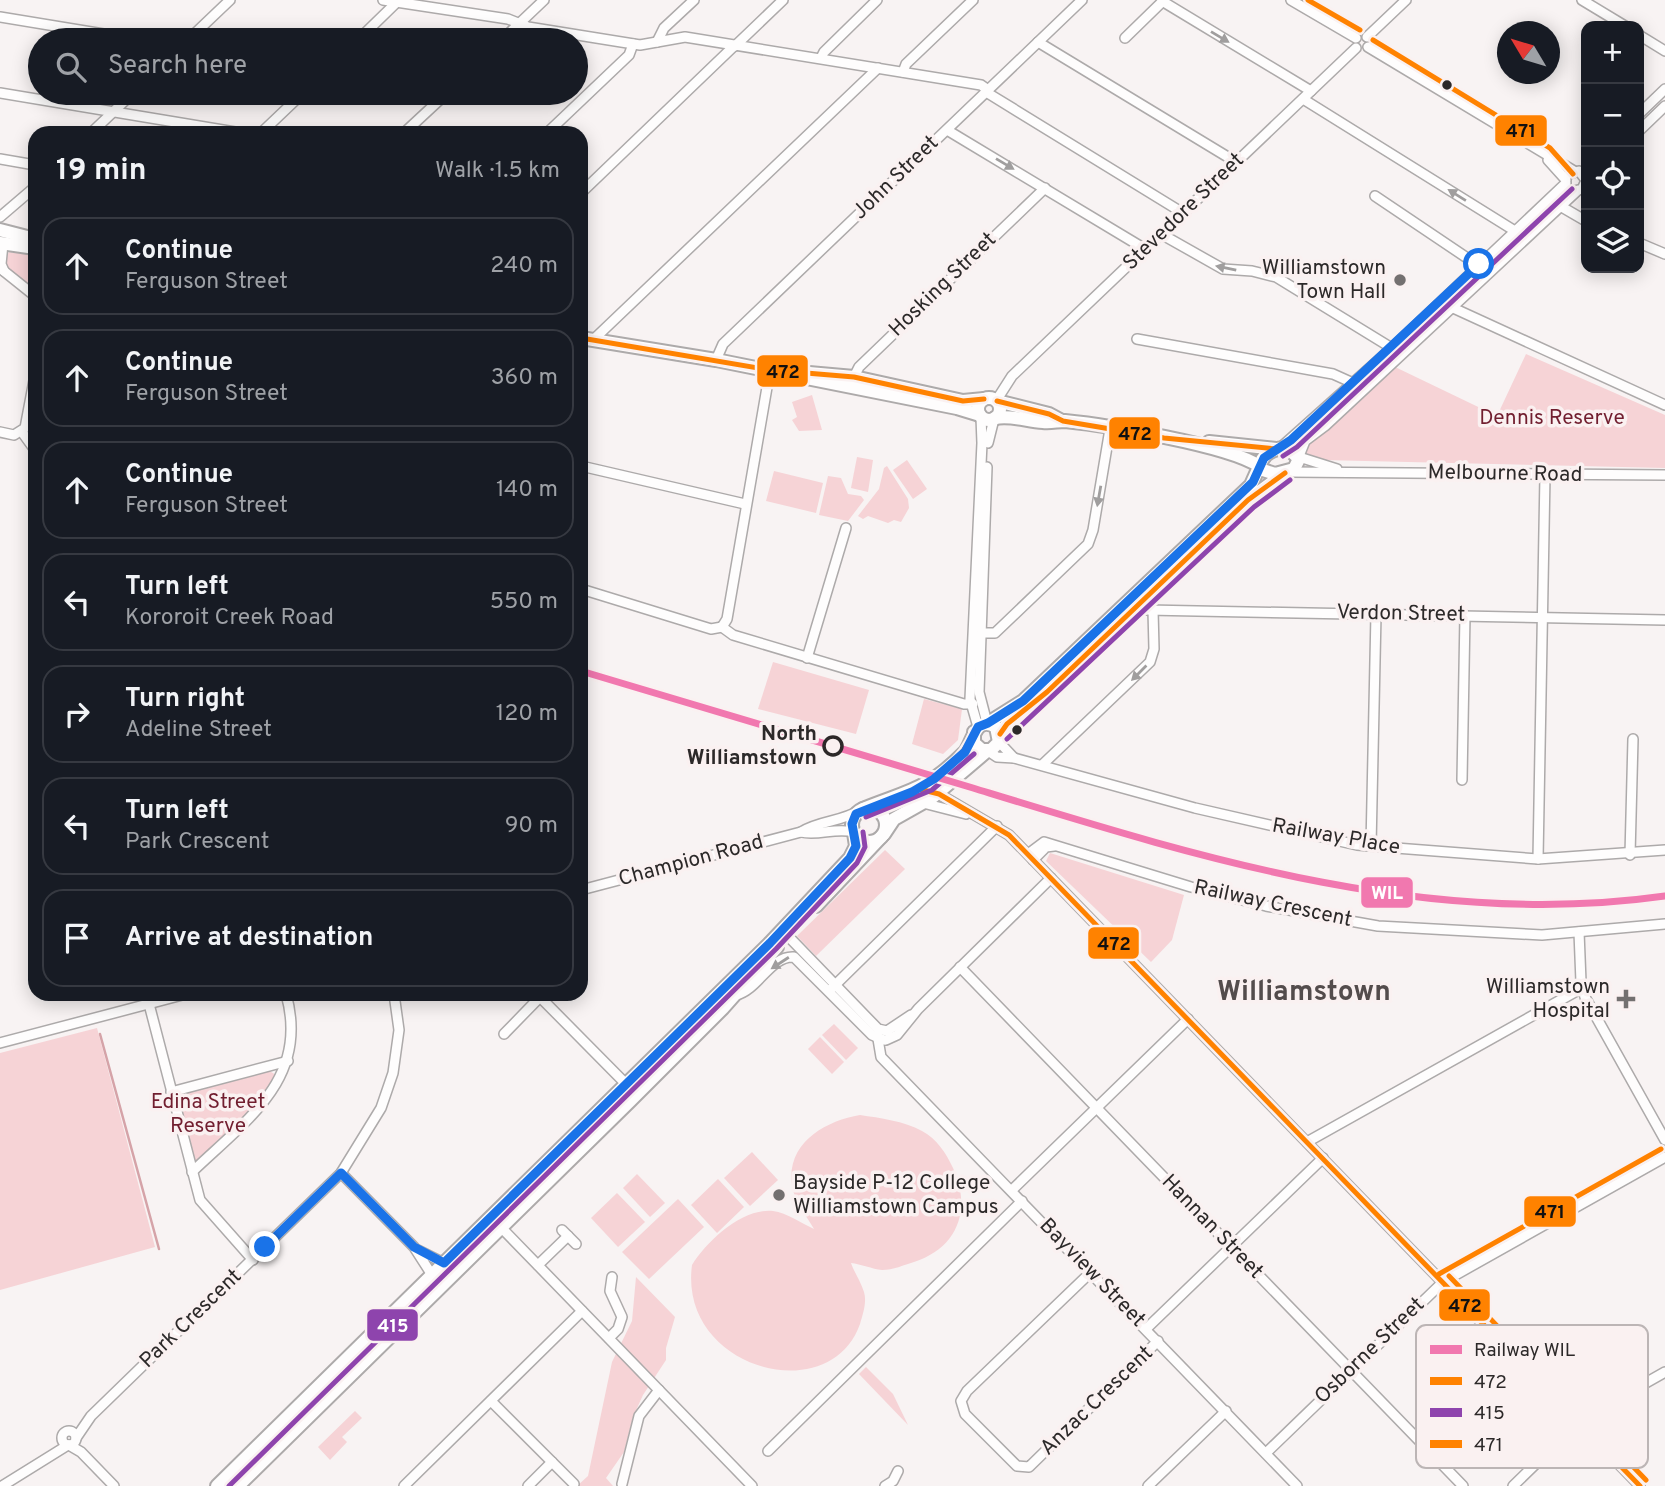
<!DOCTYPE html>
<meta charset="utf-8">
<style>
:root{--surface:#171b24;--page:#20242c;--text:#f1f3f6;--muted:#9ea1a6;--line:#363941}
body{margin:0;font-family:Overpass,sans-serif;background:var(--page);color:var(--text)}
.controls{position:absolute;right:21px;top:21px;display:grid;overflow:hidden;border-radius:14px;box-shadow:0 4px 18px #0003}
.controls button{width:63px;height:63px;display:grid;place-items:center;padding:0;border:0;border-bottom:2px solid var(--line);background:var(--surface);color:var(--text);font:35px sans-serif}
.compass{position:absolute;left:1497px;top:21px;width:63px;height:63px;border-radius:50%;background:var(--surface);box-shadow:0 4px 18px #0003;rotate:308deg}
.stop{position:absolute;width:21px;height:21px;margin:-16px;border:5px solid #1a73e8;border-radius:50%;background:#fff}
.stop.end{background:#1a73e8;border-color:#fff;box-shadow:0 2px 7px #0008}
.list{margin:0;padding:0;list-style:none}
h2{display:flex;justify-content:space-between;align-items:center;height:91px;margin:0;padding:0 28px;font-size:30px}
h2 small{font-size:23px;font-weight:400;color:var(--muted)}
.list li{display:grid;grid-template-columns:46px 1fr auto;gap:21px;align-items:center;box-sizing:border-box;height:98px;margin:0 14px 14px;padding:0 14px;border:2px solid var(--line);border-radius:21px}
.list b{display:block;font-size:26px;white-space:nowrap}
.list p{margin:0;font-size:23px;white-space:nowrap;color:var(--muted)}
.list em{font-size:23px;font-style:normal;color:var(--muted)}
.icon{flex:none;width:38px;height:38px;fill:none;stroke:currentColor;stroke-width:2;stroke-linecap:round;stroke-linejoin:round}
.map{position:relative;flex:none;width:1665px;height:1486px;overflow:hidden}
.search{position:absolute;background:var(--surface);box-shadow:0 4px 18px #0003;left:28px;top:28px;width:560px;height:77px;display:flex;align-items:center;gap:18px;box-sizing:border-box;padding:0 24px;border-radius:38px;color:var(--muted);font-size:26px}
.panel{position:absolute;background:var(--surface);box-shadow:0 4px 18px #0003;left:28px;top:126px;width:560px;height:875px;border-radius:21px}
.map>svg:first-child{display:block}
.green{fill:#f6d3d6}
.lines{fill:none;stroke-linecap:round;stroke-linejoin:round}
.stream{stroke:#d5a3a8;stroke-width:2.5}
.minor-casing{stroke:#adaaaa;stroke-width:12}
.major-casing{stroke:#adaaaa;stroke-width:16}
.minor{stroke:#fefdfd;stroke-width:9}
.major{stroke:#fefdfd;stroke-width:12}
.bus-1-casing{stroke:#faf1f1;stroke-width:10}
.bus-2-casing{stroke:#faf1f1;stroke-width:10}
.bus-3-casing{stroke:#faf1f1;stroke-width:10}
.bus-1{stroke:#ff8200;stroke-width:5}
.bus-2{stroke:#8e44ad;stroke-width:5}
.bus-3{stroke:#ff8200;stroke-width:5}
.rail-1-casing{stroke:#faf1f1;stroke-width:12}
.rail-1{stroke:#f178af;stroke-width:7}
.oneway{fill:#a09e9e}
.route{stroke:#1a73e8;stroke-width:9}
.bus-dot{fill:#2c2929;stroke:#faf1f1;stroke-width:2.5}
.poi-dot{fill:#737070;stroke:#faf1f1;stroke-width:2.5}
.stop-dot{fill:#faf1f1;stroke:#2c2929;stroke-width:3.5}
.labels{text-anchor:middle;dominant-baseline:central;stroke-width:7;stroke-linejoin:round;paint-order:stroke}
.street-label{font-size:21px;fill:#2c2929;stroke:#faf1f1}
.poi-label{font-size:21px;fill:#2c2929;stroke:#faf1f1;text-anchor:end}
.park-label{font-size:21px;fill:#711e2f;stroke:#faf1f1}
.stop-label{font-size:21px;font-weight:bold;fill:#2c2929;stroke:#faf1f1;text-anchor:end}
.district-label{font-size:28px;font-weight:bold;fill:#534c4c;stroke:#faf1f1}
.key{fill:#faf1f1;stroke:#bcb5b5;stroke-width:2}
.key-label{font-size:19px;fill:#2c2929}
.line-badge{stroke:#faf1f1;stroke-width:2.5}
.badge-label{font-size:19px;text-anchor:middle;font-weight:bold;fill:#fff}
.pale-badge-label{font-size:19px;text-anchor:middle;font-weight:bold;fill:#111}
</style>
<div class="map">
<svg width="1665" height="1486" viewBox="0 0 1665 1486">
<rect width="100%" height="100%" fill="#f8f3f3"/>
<g class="green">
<path d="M9 252 35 255V290L8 270 3 262Z"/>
<path d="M1526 354 1665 415V468L1322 460 1305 453 1306 447 1393 366 1497 416Z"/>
<path d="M812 395 822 430 799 431 792 420 797 417 792 402Z"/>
<path d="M857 457 873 460 868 492 851 488Z"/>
<path d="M907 460 927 489 913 499 893 470Z"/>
<path d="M887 466 908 499 909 508 901 522 894 520 888 523 868 516 863 519 858 516 879 489 884 468Z"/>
<path d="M774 471 823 483 816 513 766 501Z"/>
<path d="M828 476 841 478 848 494 861 496 864 500 848 521 819 515Z"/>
<path d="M773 662 869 690 856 734 758 709Z"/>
<path d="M924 699 962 709 958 740 943 754 912 744Z"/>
<path d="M885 850 905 869 816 956 797 936Z"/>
<path d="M1050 853 1184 895 1172 940 1151 962 1046 861Z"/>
<path d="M834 1024 858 1048 846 1060 822 1035Z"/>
<path d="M97 1028 155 1247 0 1290V1053Z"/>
<path d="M820 1037 844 1062 832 1074 808 1049Z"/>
<path d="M268 1070 276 1075 266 1095 197 1163 192 1160 176 1095Z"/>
<path d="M860 1115C880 1118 904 1121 922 1131 937 1139 946 1153 953 1168 972 1209 958 1248 914 1262 904 1265 893 1270 882 1270 872 1269 861 1264 851 1263 854 1272 861 1282 864 1292 867 1302 863 1314 860 1324 830 1410 678 1369 692 1265 707 1241 742 1208 773 1211 787 1213 801 1223 814 1229 806 1215 794 1201 792 1185 786 1143 825 1121 860 1115Z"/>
<path d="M752 1152 778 1180 750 1206 724 1178Z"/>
<path d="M637 1174 665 1203 650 1217 623 1188Z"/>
<path d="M718 1179 744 1207 717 1233 691 1205Z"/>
<path d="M617 1193 645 1222 618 1247 591 1218Z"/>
<path d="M678 1199 704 1227 649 1279 622 1252Z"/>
<path d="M636 1277 675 1317 666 1348V1360L643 1395 633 1417 624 1452 606 1478 613 1486H577L588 1476 612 1362 632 1321Z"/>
<path d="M866 1367 893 1394 908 1425 859 1374Z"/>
<path d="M355 1411 362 1418 342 1437 347 1442 330 1460 318 1447Z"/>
</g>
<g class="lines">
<path class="stream" d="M100 1034 159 1249"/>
<defs>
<g id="minor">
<path d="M383 0 508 19 528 27 640 45 685 37 981 85 988 90"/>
<path d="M1291 0 1356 38"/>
<path d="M1582 0 1625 26"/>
<path d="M1162 1 1311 91"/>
<path d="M0 17 140 40"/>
<path d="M1639 35 1665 51"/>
<path d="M1367 37 1406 0"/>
<path d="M1125 38 1164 0"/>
<path d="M188 40 230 0"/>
<path d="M358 40 399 0"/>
<path d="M502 40 544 0"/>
<path d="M657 42 664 28 694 0"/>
<path d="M1038 42 1236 162"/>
<path d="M735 46 783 0"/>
<path d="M1368 47 1574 171"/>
<path d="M821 58 824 52 877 0"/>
<path d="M903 72 906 64 973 0"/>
<path d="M986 92 1183 213"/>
<path d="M0 93 241 133"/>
<path d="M1303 99 1515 231"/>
<path d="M1639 114 1665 89"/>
<path d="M947 130 1145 249"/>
<path d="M1639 131 1665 106"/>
<path d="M91 133 133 93"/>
<path d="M261 133 303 93"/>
<path d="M404 133 447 93"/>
<path d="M547 133 629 55 633 44"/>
<path d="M0 159 35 165"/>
<path d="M1548 160 1566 180"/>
<path d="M1569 174 1579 171 1586 180"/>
<path d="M1574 191 1582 189 1586 181"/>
<path d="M581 193 734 46"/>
<path d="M1375 196 1482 268"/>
<path d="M1555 203 1586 221"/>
<path d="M0 217 35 187"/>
<path d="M1161 234 1223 269 1252 271 1276 277 1395 350"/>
<path d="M1639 243 1665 254"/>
<path d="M3 244 1 264 4 271"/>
<path d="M0 268 35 296"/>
<path d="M1451 307 1665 405"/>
<path d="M1137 339 1333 374 1353 383"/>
<path d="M593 340 878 68"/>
<path d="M716 360 723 344 1082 0"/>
<path d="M854 377 859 367 1045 188"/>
<path d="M996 401 1012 376 1356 48"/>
<path d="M0 432 14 435 25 428 35 375"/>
<path d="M22 432 35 450"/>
<path d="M988 443 994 419"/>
<path d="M1280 448 1392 348 1566 183"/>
<path d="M1299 456 1305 441 1325 426 1577 191"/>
<path d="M1299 457 1337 469"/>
<path d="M581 466 745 504"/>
<path d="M987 467 979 692 987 723"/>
<path d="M1289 472 1665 475"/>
<path d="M581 589 711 629 722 627"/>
<path d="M1138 606 1147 610 1665 620"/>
<path d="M722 627 733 635 964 704H973"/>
<path d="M722 627 727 619 770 370"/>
<path d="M977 633H995L1088 544 1093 530 1110 429"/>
<path d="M807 658 846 528"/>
<path d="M978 727 970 699 982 443 981 417"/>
<path d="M999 742 1014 758"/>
<path d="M988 751 997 757 1014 758 1195 808 1357 845 1538 859 1665 850"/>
<path d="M1042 765 1150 662 1154 649 1153 610"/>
<path d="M1462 780 1465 615"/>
<path d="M919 789 939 794 1009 835 1640 1486"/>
<path d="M923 803 966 814"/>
<path d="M801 832C819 836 836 827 854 832"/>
<path d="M1371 846 1376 614"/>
<path d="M1028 854 1044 842 1191 887 1266 906 1378 926 1542 935 1665 924"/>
<path d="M1630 855 1633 739"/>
<path d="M1538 859 1545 475"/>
<path d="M1033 860 1046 847 1054 846"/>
<path d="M581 890 801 832C820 820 842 822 860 810"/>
<path d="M1579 932 1581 982 1585 997 1665 1140"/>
<path d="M787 935 878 1029 887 1031"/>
<path d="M960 967 1463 1486"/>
<path d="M829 991 997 826"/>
<path d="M537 994 626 1084"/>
<path d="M736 995C758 990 771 955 794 957L872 1035 884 1040"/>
<path d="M149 1004 200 1200 253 1260"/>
<path d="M887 1031 911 1015"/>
<path d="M504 1034 540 997"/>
<path d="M878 1039 881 1057 1297 1486"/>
<path d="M886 1040 897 1035 918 1009 1051 878"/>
<path d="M0 1043 186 994"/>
<path d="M171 1092 288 1061"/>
<path d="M1307 1142 1582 988"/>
<path d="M192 1172C246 1120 310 1079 286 994"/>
<path d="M341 1173 414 1247 432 1275"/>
<path d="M1012 1190 1188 1019"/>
<path d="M491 1217 752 1486"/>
<path d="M562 1230 576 1244"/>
<path d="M418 1250 444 1263"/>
<path d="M538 1265 568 1236"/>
<path d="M1091 1272 967 1391 961 1401 965 1414 1017 1466 1029 1467 1158 1341"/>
<path d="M1146 1329 1323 1158"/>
<path d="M609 1338 618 1329 622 1317 610 1291 612 1277"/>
<path d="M491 1401 574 1484"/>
<circle cx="69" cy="1438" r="7"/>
<path d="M76 1438 91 1416 341 1173 381 1108 393 1073 399 1030 394 994"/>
<path d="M69 1445 81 1452 114 1486"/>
<path d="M768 1451 1022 1201"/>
<path d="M1266 1453 1443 1282 1665 1157"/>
<path d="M622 1484 639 1416 659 1390"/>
<path d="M2 1486 68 1445"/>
<path d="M404 1486 582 1311"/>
<path d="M528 1486 552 1462"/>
<path d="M885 1486 893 1481 898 1471"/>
<path d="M1148 1486 1226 1411"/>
<path d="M1513 1486 1582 1419 1665 1372"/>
</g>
<g id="major">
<path d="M0 230 35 239"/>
<path d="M0 243 35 248"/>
<path d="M581 338 716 360 957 408 980 415"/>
<path d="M809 373 854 377 963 401 984 399"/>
<circle cx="989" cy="409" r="11"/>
<path d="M997 401 1049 414 1062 421"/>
<path d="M995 418C1013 415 1026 421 1043 422 1050 423 1058 421 1065 421 1105 425 1228 445 1259 466"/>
<path d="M1209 442 1276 449"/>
<path d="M1288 448 1299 459 1294 469 1275 474 1260 469C1259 455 1275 447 1288 448Z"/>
<path d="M988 723 1023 701 1251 485 1259 467"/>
<path d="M1000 734 1007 724 1047 692 1248 500 1285 473"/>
<circle cx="869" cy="825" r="17"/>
<path d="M863 809C910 790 926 791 965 752 974 740 975 715 996 727L999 742 991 750H982L974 743V732"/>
<path d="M884 834 894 819 933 797 987 751"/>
<path d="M816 906 882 836"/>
<path d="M217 1486 770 943 850 858 856 846 854 833"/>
<path d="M238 1486 630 1101 723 1008 777 947"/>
</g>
</defs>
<use href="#minor" class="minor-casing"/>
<use href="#major" class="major-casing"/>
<use href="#minor" class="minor"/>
<use href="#major" class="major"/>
<defs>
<g id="bus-1">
<path d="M581 338 770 370 854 377 963 401 984 399"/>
<path d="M997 401 1049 414 1063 421 1164 438 1276 449"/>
<path d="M1000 734 1007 724 1047 692 1248 500 1285 473"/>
<path d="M919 789 939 794 1009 835 1640 1486"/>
<path d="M907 795C936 780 961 762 974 732"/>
</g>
<g id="bus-2">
<path d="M1283 456 1297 447 1572 189"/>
<path d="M1007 739 1254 507 1290 480"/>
<path d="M866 817 932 790 974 754"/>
<path d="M229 1486 776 949 857 863 865 847 863 832"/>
</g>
<g id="bus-3">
<path d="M1308 0 1360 30"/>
<path d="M1373 40 1550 148 1573 174"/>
<path d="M1439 1274 1661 1149"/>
<path d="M1449 1276 1646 1480"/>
</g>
</defs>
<use href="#bus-1" class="bus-1-casing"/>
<use href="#bus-2" class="bus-2-casing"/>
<use href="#bus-3" class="bus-3-casing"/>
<use href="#bus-1" class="bus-1"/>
<use href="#bus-2" class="bus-2"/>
<use href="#bus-3" class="bus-3"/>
<defs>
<path id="rail-1" d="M581 671C712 710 843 748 973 788 1198 857 1427 930 1665 896"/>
</defs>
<use href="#rail-1" class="rail-1-casing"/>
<use href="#rail-1" class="rail-1"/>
</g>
<defs><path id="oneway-solid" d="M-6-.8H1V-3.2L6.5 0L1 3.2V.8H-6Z" transform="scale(1.75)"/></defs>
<g class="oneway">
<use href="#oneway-solid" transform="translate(1220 37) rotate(31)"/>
<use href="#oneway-solid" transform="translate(1005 164) rotate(31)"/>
<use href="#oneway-solid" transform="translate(1457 195) rotate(-148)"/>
<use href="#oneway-solid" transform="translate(1226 268) rotate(-168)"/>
<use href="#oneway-solid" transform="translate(1099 496) rotate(100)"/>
<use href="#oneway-solid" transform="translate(1139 673) rotate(135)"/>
<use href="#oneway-solid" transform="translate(780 963) rotate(147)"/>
</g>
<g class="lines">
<path class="route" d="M265 1247 341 1173 414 1247 444 1263 770 943 850 858 856 846 852 824 856 814 912 792 934 779 965 752 978 727 988 723 1023 701 1253 482 1264 458 1291 440 1479 264"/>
</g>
<g class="bus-dot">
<circle cx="1447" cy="85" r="6"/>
<circle cx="1017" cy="730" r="6"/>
</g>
<g class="poi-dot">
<circle cx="1400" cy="280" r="7"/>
<path d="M1622.5 988.5h7v7h7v7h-7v7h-7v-7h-7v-7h7z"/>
<circle cx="779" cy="1195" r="7"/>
</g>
<circle class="stop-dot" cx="833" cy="746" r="9"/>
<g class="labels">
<g class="street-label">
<text transform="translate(896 178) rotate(-44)">John Street</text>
<text transform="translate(1184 212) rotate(-44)">Stevedore Street</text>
<text transform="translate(943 285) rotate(-44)">Hosking Street</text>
<text transform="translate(1505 474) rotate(1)">Melbourne Road</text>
<text transform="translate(1401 614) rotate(1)">Verdon Street</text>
<text transform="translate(1336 837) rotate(10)">Railway Place</text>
<text transform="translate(691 861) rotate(-15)">Champion Road</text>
<text transform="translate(1273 904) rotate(12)">Railway Crescent</text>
<text transform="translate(1212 1227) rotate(46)">Hannan Street</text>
<text transform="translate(1092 1273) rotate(46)">Bayview Street</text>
<text transform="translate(191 1319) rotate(-44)">Park Crescent</text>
<text transform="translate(1370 1351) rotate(-44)">Osborne Street</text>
<text transform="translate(1097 1401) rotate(-44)">Anzac Crescent</text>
</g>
<g class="poi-label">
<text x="1386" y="268">Williamstown<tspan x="1386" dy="24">Town Hall</tspan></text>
<text x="1610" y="987">Williamstown<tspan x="1610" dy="24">Hospital</tspan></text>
<text x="793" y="1183" text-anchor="start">Bayside P-12 College<tspan x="793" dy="24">Williamstown Campus</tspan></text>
</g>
<g class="park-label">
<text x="1552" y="418">Dennis Reserve</text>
<text x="208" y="1102">Edina Street<tspan x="208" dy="24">Reserve</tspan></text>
</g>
<g class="stop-label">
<text x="817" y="734">North<tspan x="817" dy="24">Williamstown</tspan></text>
</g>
<g class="district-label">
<text x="1304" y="993">Williamstown</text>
</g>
</g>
<rect x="1416" y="1325" width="232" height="143" rx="10" class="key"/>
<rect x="1430" y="1345" width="32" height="9" fill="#f178af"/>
<rect x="1430" y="1377" width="32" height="8" fill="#ff8200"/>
<rect x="1430" y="1408" width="32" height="9" fill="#8e44ad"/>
<rect x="1430" y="1440" width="32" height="8" fill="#ff8200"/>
<g class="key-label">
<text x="1474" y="1356">Railway WIL</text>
<text x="1474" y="1388">472</text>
<text x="1474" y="1419">415</text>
<text x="1474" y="1451">471</text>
</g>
<g class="line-badge">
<rect x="1494" y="114" width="54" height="33" rx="7" fill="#ff8200"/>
<rect x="756" y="354" width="53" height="34" rx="7" fill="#ff8200"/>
<rect x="1108" y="416" width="53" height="34" rx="7" fill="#ff8200"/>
<rect x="1360" y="876" width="54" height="33" rx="7" fill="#f178af"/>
<rect x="1087" y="926" width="53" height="34" rx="7" fill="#ff8200"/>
<rect x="1523" y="1195" width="54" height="33" rx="7" fill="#ff8200"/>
<rect x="1438" y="1288" width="53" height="34" rx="7" fill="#ff8200"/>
<rect x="366" y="1308" width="53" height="34" rx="7" fill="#8e44ad"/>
</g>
<g class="badge-label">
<text x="1387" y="899">WIL</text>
<text x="393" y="1332">415</text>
</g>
<g class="pale-badge-label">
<text x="1521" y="137">471</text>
<text x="783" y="378">472</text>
<text x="1135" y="440">472</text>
<text x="1114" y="950">472</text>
<text x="1550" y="1218">471</text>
<text x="1465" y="1312">472</text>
</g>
</svg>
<div class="controls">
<button>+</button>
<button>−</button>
<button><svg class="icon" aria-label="locate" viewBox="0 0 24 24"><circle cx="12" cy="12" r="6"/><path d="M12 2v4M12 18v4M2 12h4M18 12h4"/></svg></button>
<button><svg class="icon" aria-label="layers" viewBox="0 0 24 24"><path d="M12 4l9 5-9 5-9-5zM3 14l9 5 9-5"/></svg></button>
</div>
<svg class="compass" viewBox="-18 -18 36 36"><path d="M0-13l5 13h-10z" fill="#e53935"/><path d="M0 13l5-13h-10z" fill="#9ea1a6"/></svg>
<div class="stop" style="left:1479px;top:264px"></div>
<div class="stop end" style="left:265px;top:1247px"></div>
<div class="search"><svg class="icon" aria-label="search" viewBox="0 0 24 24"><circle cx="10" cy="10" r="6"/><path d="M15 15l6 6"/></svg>Search here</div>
<section class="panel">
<h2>19 min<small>Walk · 1.5 km</small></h2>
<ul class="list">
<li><svg class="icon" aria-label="ahead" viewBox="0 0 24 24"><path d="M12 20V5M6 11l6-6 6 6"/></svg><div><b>Continue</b><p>Ferguson Street</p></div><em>240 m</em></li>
<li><svg class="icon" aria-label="ahead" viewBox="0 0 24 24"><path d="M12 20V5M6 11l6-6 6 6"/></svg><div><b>Continue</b><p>Ferguson Street</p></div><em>360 m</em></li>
<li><svg class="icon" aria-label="ahead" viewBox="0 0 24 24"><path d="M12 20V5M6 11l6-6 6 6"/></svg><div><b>Continue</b><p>Ferguson Street</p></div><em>140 m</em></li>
<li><svg class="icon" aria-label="left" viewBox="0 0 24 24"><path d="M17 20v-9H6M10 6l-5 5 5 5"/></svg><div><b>Turn left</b><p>Kororoit Creek Road</p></div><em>550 m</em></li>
<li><svg class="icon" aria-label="right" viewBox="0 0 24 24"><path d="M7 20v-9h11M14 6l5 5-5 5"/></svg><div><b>Turn right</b><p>Adeline Street</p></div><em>120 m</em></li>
<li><svg class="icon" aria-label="left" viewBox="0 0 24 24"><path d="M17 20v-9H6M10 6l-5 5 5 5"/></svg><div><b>Turn left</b><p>Park Crescent</p></div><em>90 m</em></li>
<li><svg class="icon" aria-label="arrive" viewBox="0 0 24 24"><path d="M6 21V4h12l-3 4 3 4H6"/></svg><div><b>Arrive at destination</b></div></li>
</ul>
</section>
</div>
